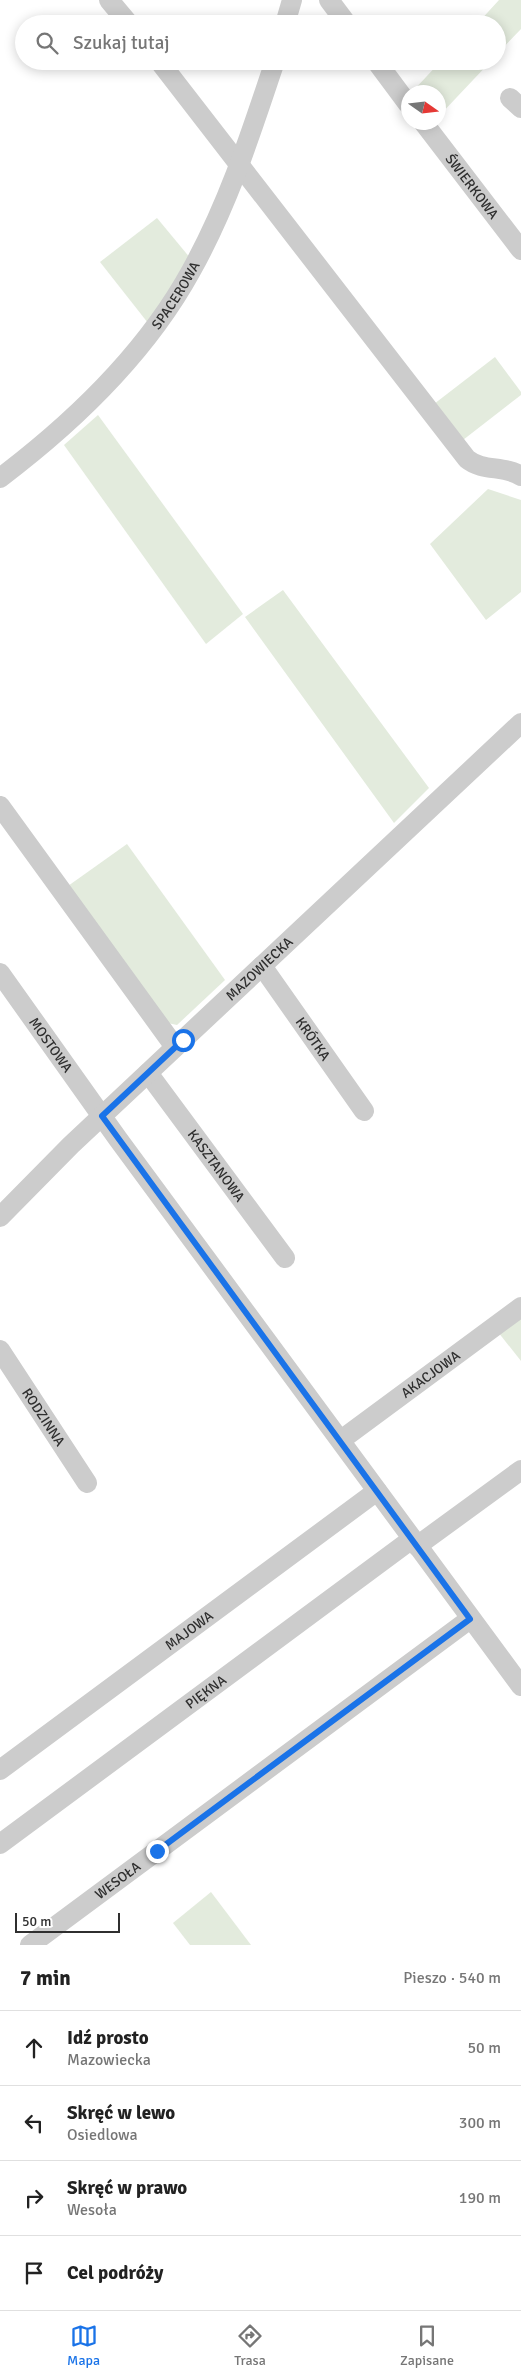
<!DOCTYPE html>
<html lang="pl">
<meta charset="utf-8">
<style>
:root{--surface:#fff;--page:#f6f6f6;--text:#222;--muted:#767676;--line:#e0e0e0;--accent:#1a73e8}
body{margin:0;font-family:Signika,sans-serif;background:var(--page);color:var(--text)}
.compass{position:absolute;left:401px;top:85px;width:45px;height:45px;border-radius:50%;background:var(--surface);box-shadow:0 2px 12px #0003;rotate:104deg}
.scale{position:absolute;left:15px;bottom:12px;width:105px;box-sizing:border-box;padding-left:5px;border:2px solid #2f2f2f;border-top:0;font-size:14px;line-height:18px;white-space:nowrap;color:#2f2f2f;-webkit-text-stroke:4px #fff;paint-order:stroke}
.stop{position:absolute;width:15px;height:15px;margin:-11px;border:4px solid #1a73e8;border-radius:50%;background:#fff}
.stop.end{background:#1a73e8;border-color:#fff;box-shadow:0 1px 5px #0008}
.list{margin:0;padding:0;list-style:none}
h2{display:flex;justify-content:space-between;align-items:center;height:65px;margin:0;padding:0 20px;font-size:21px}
h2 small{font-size:16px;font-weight:400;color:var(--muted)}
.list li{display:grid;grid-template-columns:32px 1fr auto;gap:15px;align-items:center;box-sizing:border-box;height:75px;padding:0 20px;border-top:1px solid var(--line)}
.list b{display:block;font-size:19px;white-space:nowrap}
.list p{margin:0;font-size:16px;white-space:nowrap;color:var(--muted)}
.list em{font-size:16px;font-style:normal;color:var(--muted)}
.icon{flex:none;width:28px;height:28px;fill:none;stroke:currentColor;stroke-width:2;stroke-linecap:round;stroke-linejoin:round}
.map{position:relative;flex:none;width:521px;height:1945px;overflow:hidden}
.search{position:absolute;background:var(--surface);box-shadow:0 2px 12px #0003;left:15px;right:15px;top:15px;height:55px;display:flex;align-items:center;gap:12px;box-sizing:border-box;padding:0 18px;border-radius:28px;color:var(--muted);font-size:19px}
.sheet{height:365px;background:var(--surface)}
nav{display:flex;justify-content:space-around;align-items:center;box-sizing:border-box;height:70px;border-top:1px solid var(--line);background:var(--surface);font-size:14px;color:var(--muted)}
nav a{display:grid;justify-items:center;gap:2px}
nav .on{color:var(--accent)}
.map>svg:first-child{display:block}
.green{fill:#e3ebdd}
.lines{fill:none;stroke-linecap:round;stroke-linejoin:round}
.minor{stroke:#ccc;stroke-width:20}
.route{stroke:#1a73e8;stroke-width:6}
.labels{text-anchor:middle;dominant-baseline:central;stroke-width:5;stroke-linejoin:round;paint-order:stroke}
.street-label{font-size:14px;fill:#2f2f2f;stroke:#fff}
</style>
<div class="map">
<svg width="521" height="1945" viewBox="0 0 521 1945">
<rect width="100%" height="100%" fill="#fff"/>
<g class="green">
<path d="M499 0H521V29L497 54V24H477Z"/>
<path d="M441 61H491L439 116 438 92H412Z"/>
<path d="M157 218 191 259 148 323 100 262Z"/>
<path d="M495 357 521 392V395L463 440 434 404Z"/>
<path d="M98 415 243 614 206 644 64 445Z"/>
<path d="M488 489 521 500V592L486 620 430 544Z"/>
<path d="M283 590 429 788 394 823 245 617Z"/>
<path d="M127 844 225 980 177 1025 163 1022 68 886Z"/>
<path d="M521 1315V1361L498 1332Z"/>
<path d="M211 1892 251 1945H190L173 1923Z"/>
</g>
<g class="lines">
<g class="minor">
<path d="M109 0 129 24"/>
<path d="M329 0 347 24"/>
<path d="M285 24 292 0"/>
<path d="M159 61 467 459C483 472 504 465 521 476"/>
<path d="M376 61 408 104"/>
<path d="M510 98 521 108"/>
<path id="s1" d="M423 122 521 250"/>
<path id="s2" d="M0 478C74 422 146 353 191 271 228 205 251 133 275 61"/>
<path d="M0 806 175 1047"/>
<path id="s3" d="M262 966 364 1111"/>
<path id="s4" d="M0 973 118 1139 521 1686"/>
<path id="s5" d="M148 1073 285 1258"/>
<path id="s6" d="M0 1217 71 1145 521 723"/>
<path id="s7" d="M0 1350 87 1483"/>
<path id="s8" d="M341 1440 521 1307"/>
<path d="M417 1546 521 1470"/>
<path id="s9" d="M0 1770 377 1491"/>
<path id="s10" d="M0 1844 412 1539"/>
<path id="s11" d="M30 1945 470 1619"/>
</g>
</g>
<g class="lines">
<path class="route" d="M157 1851 470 1619 102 1116 183 1040"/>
</g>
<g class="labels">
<g class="street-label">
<text stroke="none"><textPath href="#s1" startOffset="81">ŚWIERKOWA</textPath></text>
<text stroke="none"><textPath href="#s2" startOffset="255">SPACEROWA</textPath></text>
<text stroke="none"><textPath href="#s6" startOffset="359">MAZOWIECKA</textPath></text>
<text stroke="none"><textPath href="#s3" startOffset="89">KRÓTKA</textPath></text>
<text stroke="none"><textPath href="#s4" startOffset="88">MOSTOWA</textPath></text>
<text stroke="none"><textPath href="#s5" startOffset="115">KASZTANOWA</textPath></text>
<text stroke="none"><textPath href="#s8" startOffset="111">AKACJOWA</textPath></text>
<text stroke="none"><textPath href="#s7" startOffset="80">RODZINNA</textPath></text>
<text stroke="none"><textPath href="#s9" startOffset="235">MAJOWA</textPath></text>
<text stroke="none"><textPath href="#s10" startOffset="256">PIĘKNA</textPath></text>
<text stroke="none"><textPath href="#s11" startOffset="109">WESOŁA</textPath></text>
</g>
</g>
</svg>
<svg class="compass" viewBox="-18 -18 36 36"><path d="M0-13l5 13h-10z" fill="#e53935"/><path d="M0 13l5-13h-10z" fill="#767676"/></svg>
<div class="scale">50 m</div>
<div class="stop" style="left:183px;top:1040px"></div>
<div class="stop end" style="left:157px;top:1851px"></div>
<div class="search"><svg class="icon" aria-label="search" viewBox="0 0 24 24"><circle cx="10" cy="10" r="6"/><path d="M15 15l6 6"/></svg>Szukaj tutaj</div>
</div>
<section class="sheet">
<h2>7 min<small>Pieszo · 540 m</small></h2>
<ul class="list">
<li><svg class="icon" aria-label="ahead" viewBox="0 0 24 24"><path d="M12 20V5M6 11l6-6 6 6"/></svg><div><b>Idź prosto</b><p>Mazowiecka</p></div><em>50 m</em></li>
<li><svg class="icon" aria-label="left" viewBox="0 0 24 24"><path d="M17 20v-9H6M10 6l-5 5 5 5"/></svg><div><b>Skręć w lewo</b><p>Osiedlowa</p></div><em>300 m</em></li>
<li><svg class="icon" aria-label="right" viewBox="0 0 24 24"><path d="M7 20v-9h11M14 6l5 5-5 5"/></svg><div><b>Skręć w prawo</b><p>Wesoła</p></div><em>190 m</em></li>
<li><svg class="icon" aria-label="arrive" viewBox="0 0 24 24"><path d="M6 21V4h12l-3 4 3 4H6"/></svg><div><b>Cel podróży</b></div></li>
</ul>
</section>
<nav>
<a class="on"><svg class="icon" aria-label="map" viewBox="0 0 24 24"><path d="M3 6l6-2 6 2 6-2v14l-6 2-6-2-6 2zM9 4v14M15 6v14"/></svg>Mapa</a>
<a><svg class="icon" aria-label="directions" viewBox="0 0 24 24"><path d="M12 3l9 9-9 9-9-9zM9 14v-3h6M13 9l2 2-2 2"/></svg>Trasa</a>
<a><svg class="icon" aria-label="saved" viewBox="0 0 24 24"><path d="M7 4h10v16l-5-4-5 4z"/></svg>Zapisane</a>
</nav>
